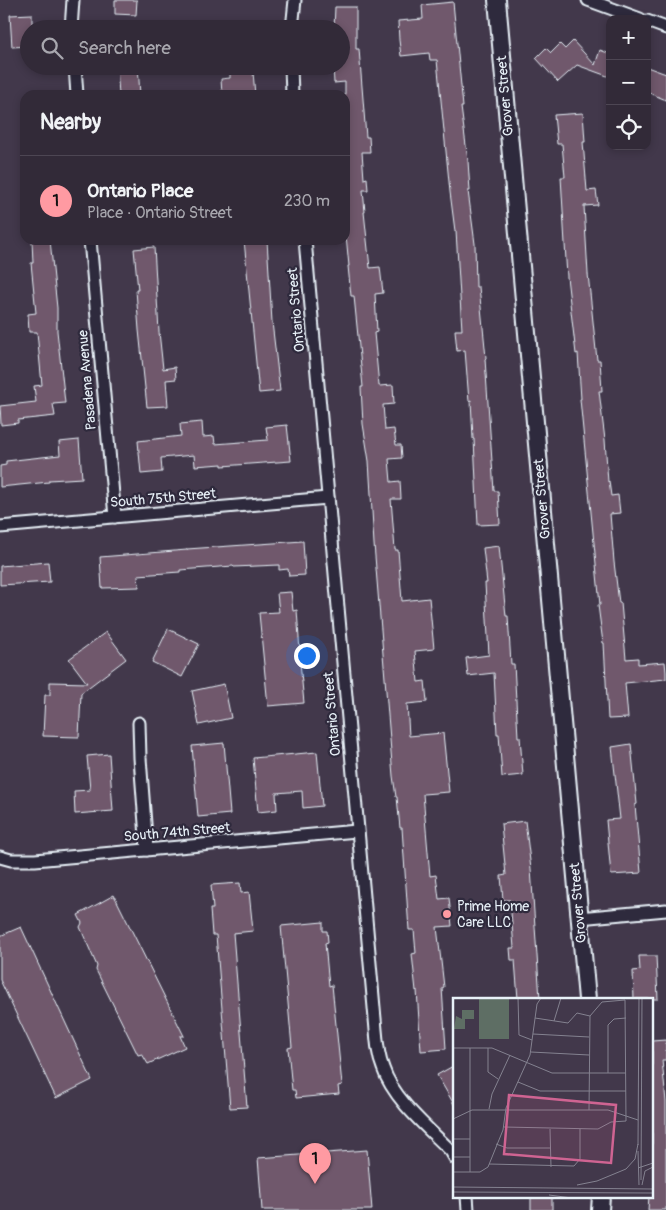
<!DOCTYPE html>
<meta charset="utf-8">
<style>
:root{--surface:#322a38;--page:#3d3643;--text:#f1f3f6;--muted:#a8a7ae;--line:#4d4653;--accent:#ff9aa2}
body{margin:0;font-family:Pangolin,sans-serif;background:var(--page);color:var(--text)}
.controls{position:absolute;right:15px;top:15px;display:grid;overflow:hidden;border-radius:10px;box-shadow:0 2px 8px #0003}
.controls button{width:45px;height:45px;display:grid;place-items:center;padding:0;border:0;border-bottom:1px solid var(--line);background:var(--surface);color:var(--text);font:25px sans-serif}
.you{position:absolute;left:306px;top:655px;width:18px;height:18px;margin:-12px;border:4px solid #fff;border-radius:50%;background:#1a73e8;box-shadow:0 0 0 8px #1a73e833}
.badge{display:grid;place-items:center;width:32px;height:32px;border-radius:50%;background:var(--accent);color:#111;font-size:16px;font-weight:700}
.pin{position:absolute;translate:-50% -41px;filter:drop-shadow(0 1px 2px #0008)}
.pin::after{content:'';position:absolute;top:26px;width:18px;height:15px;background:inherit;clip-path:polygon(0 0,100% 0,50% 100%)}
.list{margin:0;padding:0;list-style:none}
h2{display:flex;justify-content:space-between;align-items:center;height:65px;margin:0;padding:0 20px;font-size:21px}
h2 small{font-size:16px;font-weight:400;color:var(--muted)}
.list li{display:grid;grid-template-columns:32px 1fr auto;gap:15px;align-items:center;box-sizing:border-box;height:90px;padding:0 20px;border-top:1px solid var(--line)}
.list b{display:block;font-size:19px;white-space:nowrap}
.list p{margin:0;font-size:16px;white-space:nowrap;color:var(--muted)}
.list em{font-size:16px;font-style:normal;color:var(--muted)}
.icon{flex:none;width:28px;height:28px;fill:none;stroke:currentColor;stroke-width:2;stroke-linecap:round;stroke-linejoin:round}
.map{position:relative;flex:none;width:666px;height:1210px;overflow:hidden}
.search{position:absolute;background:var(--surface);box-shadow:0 2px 8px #0003;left:20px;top:20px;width:330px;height:55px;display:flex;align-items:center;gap:12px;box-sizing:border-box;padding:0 18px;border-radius:28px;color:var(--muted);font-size:19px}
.panel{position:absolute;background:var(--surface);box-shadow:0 2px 8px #0003;left:20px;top:90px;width:330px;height:155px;border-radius:15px}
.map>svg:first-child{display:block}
.building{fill:#6f586c;stroke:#e8f1f8}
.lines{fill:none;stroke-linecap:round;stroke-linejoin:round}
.street-casing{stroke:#e8f1f8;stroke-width:15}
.secondary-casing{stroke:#e8f1f8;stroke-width:20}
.street{stroke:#2f2a3d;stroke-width:11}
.secondary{stroke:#2f2a3d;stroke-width:16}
.poi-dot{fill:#ff9aa2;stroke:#2f2a3d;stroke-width:2}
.labels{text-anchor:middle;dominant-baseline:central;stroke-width:4.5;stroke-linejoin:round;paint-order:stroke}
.street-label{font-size:14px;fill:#e8f1f8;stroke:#2f2a3d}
.poi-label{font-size:14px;fill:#e8f1f8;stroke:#2f2a3d;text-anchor:start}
.inset-road{fill:none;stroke:#848290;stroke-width:1}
.view{fill:#cf6492;fill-opacity:0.15;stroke:#cf6492;stroke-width:2.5}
.inset-edge{fill:none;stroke:#e8f1f8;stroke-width:2.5}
</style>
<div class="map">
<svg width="666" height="1210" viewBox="0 0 666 1210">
<rect width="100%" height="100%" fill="#42384b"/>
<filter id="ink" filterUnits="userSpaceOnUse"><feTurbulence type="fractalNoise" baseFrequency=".02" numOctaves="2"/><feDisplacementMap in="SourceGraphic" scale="10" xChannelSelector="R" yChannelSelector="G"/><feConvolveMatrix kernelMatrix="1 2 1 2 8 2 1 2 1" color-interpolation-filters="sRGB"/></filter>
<g filter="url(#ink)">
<g class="building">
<path d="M115 0H137L136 15 115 14Z"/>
<path d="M453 2 463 107H461L468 161 470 191H468L475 244 476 287H479L486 358 485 359 494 491H498L500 524 478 525 474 439H473L471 400 469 401 465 350 457 351 455 330H462L456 231H455L450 192 437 60H430L429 53 401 56 399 40 398 21 423 19 422 5Z"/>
<path d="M335 7H356V49H359L366 137H369L370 152H362L364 179 367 178 368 190H363L365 212H364L370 268 380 267 383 293 375 294 377 332 374 333 379 386 393 385 394 404 383 405 385 430 394 429 396 445H401L402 458 389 459 391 482 400 481 401 499H391L395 550H398L402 601 429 598 434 649 415 651 418 682 425 681 427 702 407 704 409 736 443 733 449 792 423 794 430 876 436 875 439 899 449 898 452 926 437 927 444 987 442 988 446 1049 421 1051 417 990 416 991 412 954 416 953 414 930H409L402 828H400L397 797H396L393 776 374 544 369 461 363 424 361 387H363L354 296H351L348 266H349L345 225V82L334 83 333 66H341V29H334Z"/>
<path d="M32 14V29H29V46L12 47 10 15Z"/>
<path d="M573 41 595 65 600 50 610 54V77L577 65 558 82 536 58 546 48 551 53 560 44 565 49Z"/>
<path d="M117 66H138L140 95H119Z"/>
<path d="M647 67 666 74V100L647 92Z"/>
<path d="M253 72 255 95H222L221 79 230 78V73Z"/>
<path d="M583 113 585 142H583L587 191 596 190 598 205 584 206 588 274 597 360H600L602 391H599L605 440 608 482 609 481 611 496 618 495 620 513 610 514 614 562 619 603H621L626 659 638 658V664L665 662 666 672V679L625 683 628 718 608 719 604 643H603L598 605H600L580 399H581L578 353 576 354 567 277 561 177H565L562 144H557L554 115Z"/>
<path d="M32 240H50L57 308V331L65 403 53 404 55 416 18 420V423L1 425 0 406 36 402 34 386 42 385 37 332H29L28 314 36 313 31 263H33Z"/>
<path d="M244 240H267L272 322 280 391 259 393Z"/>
<path d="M154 247 159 332 163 369 175 367 176 379 166 380 168 406 147 407 139 330 136 290H138L134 249Z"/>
<path d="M202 422 203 437 214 436 215 444 268 440 266 427 287 425 291 461 222 466V464L195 466 194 455 161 458 162 472 141 474 138 441 181 436 180 424Z"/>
<path d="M79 440 82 478 49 480V482L0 487V466L6 465V461L60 455 59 442Z"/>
<path d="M303 541 305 575 289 576 288 569 279 570V565L234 567 233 566 180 570V572L138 575 139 587 102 588 100 557 187 550V549Z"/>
<path d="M499 546 506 616H508L511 664H514L518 737H520L523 775 502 777 499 734H497L494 673 468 676 466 658 489 655 485 583H487L483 548Z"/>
<path d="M48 562 50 582 0 585V566Z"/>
<path d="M291 592 293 611 297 610 300 652H299L304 703 268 706 259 613 279 612 277 593Z"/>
<path d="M168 629 199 644 182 677 152 662Z"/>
<path d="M106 632 126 659 81 693 79 737 43 736 45 695H50V682L87 683 69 659Z"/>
<path d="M224 684 231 718 199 725 192 691Z"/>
<path d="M224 743 230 814 198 817 192 746Z"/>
<path d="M631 744 637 804 635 805 641 873 611 875 606 820 620 819 612 747Z"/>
<path d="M317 752 322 806 303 808 302 791 276 793 277 810 258 812 253 758Z"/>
<path d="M109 754 113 811 75 814 74 791 90 790 87 756Z"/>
<path d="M525 821 531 869 540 999H518L515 960H511L510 948H514L510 900H503L501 876 506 875 501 824Z"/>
<path d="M240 883 241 893 249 892 253 931 233 933 247 1107 230 1108 216 935H212L210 909H213L211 885Z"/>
<path d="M114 895 184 1036H180L185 1047 148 1064 142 1054 138 1055 96 970 97 966 80 927 82 923 78 915Z"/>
<path d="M323 922V931H327L328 942 325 943 329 986 332 985 342 1085 338 1086 339 1094 296 1098 295 1090H292L288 1048 292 1047 281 926Z"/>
<path d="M21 927 92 1080 56 1098 0 980V936Z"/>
<path d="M639 956H656L658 999H634L633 971 640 970Z"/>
<path d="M666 1040V1060H662L666 1102V1210H648L649 1196H652V1041Z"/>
<path d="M455 1065V1106L437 1075Z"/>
<path d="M367 1150 372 1210H262L258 1158Z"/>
<rect x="531" y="1196" width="21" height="14"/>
</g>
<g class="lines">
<defs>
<g id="street">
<path d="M588 0 640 19"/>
<path d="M647 21 666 28"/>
<path d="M71 29 73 0"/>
<path d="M292 29 295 0"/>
<path d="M75 66 77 95"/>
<path d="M291 66 292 95"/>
<path d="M90 240 115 517"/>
<path d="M305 240 376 1030C377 1043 378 1056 383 1068 393 1099 428 1128 451 1151L455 1158"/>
<path d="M0 527 328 498"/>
<path d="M139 723 140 758 147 850"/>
<path d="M0 857 11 860H35L357 831"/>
<path d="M579 918 666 910"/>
<path d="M467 1196 468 1210"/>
</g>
<g id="secondary">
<path d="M497 0 587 999"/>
<path d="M600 1210 601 1196"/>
</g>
</defs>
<use href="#street" class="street-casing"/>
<use href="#secondary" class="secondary-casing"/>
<use href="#street" class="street"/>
<use href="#secondary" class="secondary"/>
</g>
</g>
<circle class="poi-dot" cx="447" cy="914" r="5"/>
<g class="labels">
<g class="street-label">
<text transform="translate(505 96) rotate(-95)">Grover Street</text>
<text transform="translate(296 310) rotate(-95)">Ontario Street</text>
<text transform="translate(87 380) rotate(-95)">Pasadena Avenue</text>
<text transform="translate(163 498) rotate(-5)">South 75th Street</text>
<text transform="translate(542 499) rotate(-95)">Grover Street</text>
<text transform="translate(332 714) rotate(-95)">Ontario Street</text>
<text transform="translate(177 832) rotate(-5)">South 74th Street</text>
<text transform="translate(578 903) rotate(-95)">Grover Street</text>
</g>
<g class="poi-label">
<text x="457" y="906">Prime Home<tspan x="457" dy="16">Care LLC</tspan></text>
</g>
</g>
<g transform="translate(453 998)">
<rect width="200" height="200" fill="#42384b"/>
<path d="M26 0H56V41H26ZM9 12H21V21H12V31H1L3 18 9 21Z" fill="#5e6e64"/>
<path class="inset-road" d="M65 0 66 37 79 42M82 20 115 25 124 15 137 18M101 23 108 0M80 36 136 39M0 50H39L99 75H173M35 50V74L45 81M78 54 136 57M155 75V27L161 21 173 20M65 84 87 93H173M36 111 39 96 57 57M0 121 19 112H155L185 122M51 129 145 131 158 124 173 123 172 2 149 4 137 18 136 112M97 131 98 169M0 141H17M43 146 54 150H97M185 147 186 0M185 153 186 187M0 159H17M36 166 121 168 127 161V131M185 170 200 165M0 174H27L35 169 50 132 53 110 77 57 84 6 88 0M17 174V50M188 182 189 0M124 187 144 183 173 171 182 161 185 146M189 187 192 173 200 169M0 189 200 191M0 194 200 195M96 197 119 200"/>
<path class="view" d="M56 97 163 107 158 165 51 156Z"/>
<rect width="200" height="200" class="inset-edge"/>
</g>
</svg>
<div class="controls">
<button>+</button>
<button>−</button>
<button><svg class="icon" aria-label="locate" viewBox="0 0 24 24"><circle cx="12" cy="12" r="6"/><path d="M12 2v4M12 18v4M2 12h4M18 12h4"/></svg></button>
</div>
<div class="you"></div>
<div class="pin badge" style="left:315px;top:1184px">1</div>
<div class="search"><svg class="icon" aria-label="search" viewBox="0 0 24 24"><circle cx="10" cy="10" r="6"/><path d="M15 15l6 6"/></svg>Search here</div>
<section class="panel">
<h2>Nearby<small></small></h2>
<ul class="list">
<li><span class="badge">1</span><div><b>Ontario Place</b><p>Place · Ontario Street</p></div><em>230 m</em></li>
</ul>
</section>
</div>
